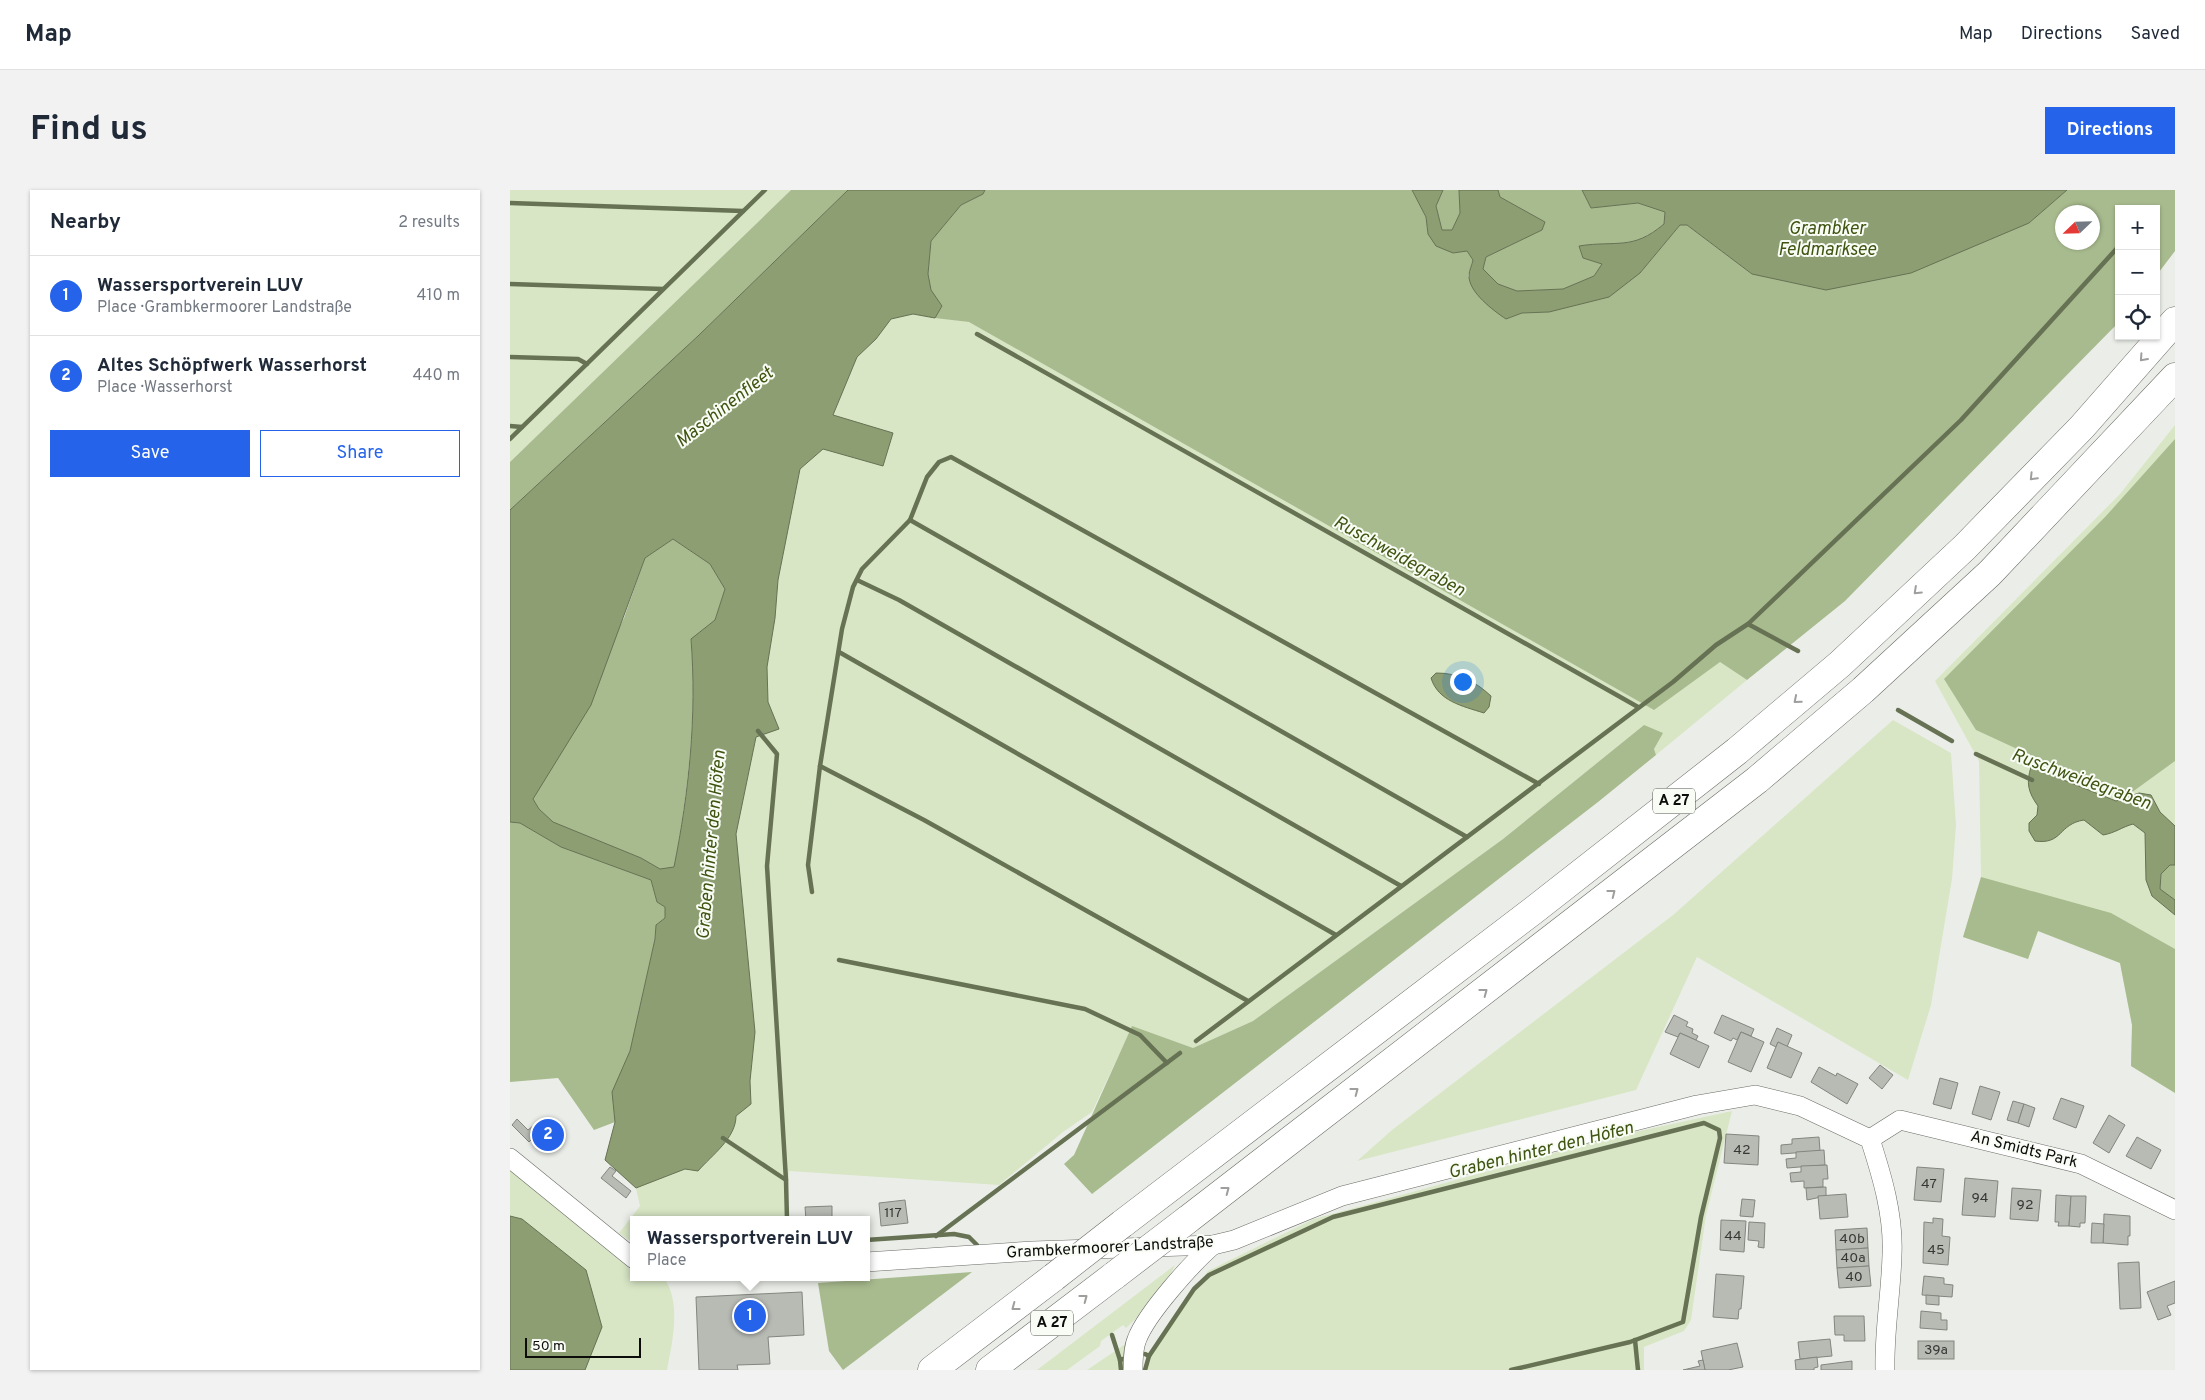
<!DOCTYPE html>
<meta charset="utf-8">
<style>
:root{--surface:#fff;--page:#f2f2f3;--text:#1f2937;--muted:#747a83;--line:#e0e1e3;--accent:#2563eb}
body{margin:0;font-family:Overpass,sans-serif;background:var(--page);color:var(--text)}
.controls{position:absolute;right:15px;top:15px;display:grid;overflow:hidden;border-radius:0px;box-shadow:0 1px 4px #0004}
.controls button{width:45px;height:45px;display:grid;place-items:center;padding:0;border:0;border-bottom:1px solid var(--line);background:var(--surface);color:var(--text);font:25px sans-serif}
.compass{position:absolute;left:1545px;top:15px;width:45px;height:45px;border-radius:50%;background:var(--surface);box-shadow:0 1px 4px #0004;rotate:247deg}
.scale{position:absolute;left:15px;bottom:12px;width:116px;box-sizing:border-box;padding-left:5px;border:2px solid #0c0d0b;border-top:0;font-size:14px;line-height:18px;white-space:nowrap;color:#0c0d0b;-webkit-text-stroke:4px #f9fcf5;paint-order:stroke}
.you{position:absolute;left:952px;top:491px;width:18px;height:18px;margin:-12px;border:4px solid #fff;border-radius:50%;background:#1a73e8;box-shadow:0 0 0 8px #1a73e833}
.badge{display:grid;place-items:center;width:32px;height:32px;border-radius:50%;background:var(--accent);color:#fff;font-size:16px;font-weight:700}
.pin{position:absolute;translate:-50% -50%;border:2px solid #fff;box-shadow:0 1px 5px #0006}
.popup{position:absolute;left:120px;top:1026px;width:240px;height:65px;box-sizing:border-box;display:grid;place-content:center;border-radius:0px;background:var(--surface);filter:drop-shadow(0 1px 4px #0005);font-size:16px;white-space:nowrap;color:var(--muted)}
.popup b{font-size:19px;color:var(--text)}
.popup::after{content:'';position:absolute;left:50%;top:100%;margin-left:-10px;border:10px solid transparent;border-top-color:var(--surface)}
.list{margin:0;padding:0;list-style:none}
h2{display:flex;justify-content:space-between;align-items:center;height:65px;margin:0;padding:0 20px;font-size:21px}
h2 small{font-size:16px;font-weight:400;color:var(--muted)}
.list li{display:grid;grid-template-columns:32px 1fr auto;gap:15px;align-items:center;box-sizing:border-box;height:80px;padding:0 20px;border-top:1px solid var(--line)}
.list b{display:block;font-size:19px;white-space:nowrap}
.list p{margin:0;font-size:16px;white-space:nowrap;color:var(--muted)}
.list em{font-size:16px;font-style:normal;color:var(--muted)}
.actions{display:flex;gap:10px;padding:15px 20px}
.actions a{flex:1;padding:11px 0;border:1px solid var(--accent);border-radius:0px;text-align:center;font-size:18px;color:var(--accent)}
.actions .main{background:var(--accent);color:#fff}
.icon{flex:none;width:28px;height:28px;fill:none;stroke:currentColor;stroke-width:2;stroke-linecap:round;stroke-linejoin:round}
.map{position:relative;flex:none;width:1665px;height:1180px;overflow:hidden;border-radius:0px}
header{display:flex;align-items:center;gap:30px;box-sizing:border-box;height:70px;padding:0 25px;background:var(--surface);border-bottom:1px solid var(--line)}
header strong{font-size:24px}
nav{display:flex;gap:28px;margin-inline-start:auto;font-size:18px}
.intro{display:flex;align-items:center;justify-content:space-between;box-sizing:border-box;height:120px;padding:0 30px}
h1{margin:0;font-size:35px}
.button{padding:12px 22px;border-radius:0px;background:var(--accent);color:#fff;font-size:18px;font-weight:700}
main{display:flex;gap:30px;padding:0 30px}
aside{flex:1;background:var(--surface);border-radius:0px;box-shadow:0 1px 4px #0004}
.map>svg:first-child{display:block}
.green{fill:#d8e6c5}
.forest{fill:#a8bb8e;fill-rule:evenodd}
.water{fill:#8c9e72;stroke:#667253;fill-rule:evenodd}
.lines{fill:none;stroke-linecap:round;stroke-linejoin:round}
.stream{stroke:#667253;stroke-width:4.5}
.building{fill:#b8bab4;stroke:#83857f}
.street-casing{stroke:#6a6c66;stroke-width:20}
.highway-casing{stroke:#6a6c66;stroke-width:29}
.street{stroke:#fff;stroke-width:19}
.highway{stroke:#fff;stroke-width:28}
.highway-bridge-casing{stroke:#6a6c66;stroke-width:29;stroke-linecap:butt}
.highway-bridge{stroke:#fff;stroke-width:28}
.oneway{stroke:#9e9e9d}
.labels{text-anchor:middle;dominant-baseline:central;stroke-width:4;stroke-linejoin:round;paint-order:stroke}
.number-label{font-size:14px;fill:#373835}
.shield{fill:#f9fcf5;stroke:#535551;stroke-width:1}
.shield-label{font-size:15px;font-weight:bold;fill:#0c0d0b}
.street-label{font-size:16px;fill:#0c0d0b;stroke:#f9fcf5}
.water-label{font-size:18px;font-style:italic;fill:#3e5410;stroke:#f9fcf5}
</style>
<header>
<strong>Map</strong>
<nav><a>Map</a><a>Directions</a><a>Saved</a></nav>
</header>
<div class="intro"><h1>Find us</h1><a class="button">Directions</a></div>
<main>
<aside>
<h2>Nearby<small>2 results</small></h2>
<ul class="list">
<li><span class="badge">1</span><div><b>Wassersportverein LUV</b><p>Place · Grambkermoorer Landstraße</p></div><em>410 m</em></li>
<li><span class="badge">2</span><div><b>Altes Schöpfwerk Wasserhorst</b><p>Place · Wasserhorst</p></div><em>440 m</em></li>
</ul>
<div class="actions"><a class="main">Save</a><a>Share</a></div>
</aside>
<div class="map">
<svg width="1665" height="1180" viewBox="0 0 1665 1180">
<rect width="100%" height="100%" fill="#ebeee8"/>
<g class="green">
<path d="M0 0H281L0 272Z"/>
<path d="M403 124 459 132 1210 472 1237 490 1146 565 1134 535 993 649 743 831 683 858 622 837 582 922 553 942 489 995 279 981 276 1030H124V1054L109 1043 130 1016 126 998 175 979 209 957 217 950 226 926 241 913 240 891 245 842 226 644 246 547 269 539 258 512 257 477 265 428 268 390 290 279 313 259 373 276 383 243 323 226 347 167 366 149 381 129Z"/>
<path d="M1665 235V903L1621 876 1622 835 1610 773 1528 741 1518 769 1453 747 1471 687 1469 571 1425 491 1610 304Z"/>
<path d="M1383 530 1441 563 1446 635 1442 689 1421 815 1398 890 1187 767 1126 900 847 971 882 940 1163 725Z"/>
<path d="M1222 921 1196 1025 1181 1130 1174 1141 1134 1157V1180H635V1175L698 1081 804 1029 1102 947Z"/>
<path d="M0 980 124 1082V1087H141L156 1091C171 1116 162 1153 157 1180H75L92 1137 76 1080 12 1029 0 1026Z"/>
<path d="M665 1075C654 1100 636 1120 616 1138L613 1135 591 1151 590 1156 557 1180H527Z"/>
<path d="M617 1153 618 1180H577Z"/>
</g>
<g class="forest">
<path d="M281 0H338L188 146 0 320V272Z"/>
<path d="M475 0H902L916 27 918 44 943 63 957 61 963 70 958 86 996 129 1012 123 1039 122 1130 83 1170 35H1177L1242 84 1519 33 1557 0H1665V61L1646 86V19H1609V132L1335 411 1237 490 1210 472 1144 520 459 132 425 128 432 116 421 101 418 84 421 51 451 15 473 4ZM1552 22H1582V52H1552Z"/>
<path d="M933 0H949L950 23 942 40H932L926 16Z"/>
<path d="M988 0H1072L1081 18 1128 13 1155 22 1154 34C1121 61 1107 50 1069 56L1073 68 1092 74 1084 86 1053 99 1007 101 988 94 973 79 976 67 1032 40 1035 32 990 7Z"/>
<path d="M1665 249V571L1614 608 1466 540 1434 489 1596 326Z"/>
<path d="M163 349 200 374 215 399 205 430 181 450C187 527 178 602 164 678L150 679 131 668 42 632 29 619 23 609 114 428 135 368Z"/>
<path d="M1134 535 1153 543 1144 559 1146 565 1088 612 582 1004 554 974 564 965 622 836 683 858 743 831 993 649Z"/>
<path d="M0 632 10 633 51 657 141 690 147 712 155 717V728L146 735 145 749 120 861 103 902 105 932 84 940 48 888 0 892Z"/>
<path d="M1660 675H1665V710L1650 699 1651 684Z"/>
<path d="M1471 687 1601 723 1665 759V903L1621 876 1622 835 1610 773 1528 741 1518 769 1453 747Z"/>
<path d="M462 1082 333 1180 319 1161 308 1093Z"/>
</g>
<g class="water">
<path d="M338 0H475L473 4 451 15 421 51 418 84 421 100 432 116 425 128 403 124 381 129 366 149 347 167 323 225 383 243 373 276 313 259 290 279 268 390 265 428 257 477 258 512 269 539 246 547 226 644 245 842 240 891 241 914 226 926C226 948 202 965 188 981L175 979 126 998 95 970 105 932 102 902 120 861 145 749 146 735 155 728V717L147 712 141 690 51 657 10 633 0 632V320L188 146ZM163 349 200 374 215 399 205 430 181 449C187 526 179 602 164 677L150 679 131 668 43 632 29 619 23 609 81 515 135 368Z"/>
<path d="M902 0H933L926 16 932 40H942L950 23 949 0H988L990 7 1035 32 1032 40 976 67 973 79 988 94 1007 101 1053 99 1084 86 1092 74 1073 68 1069 56C1107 50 1122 61 1154 34L1155 22 1128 13 1081 18 1072 0H1557L1519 33 1401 83 1316 100 1242 84 1177 35H1170L1130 83 1099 107 1039 122 1012 123 996 129C984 121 958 102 959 85 959 81 962 75 963 70L957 61 943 63 926 56 918 44 916 27Z"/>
<path d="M926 483C948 483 965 491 981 506L979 517 974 523C952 516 928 511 921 488Z"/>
<path d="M1521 577 1606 611 1629 603 1641 605 1650 622 1665 636V675H1660L1651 684 1650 699 1665 710V725L1642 706 1636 690 1635 643 1623 634C1612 637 1605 643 1593 645L1574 630C1548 634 1553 655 1525 651L1519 641V633L1527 625 1528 616C1518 602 1516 593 1521 577Z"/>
<path d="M0 1026 12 1029 76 1080 92 1137 75 1180H0Z"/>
</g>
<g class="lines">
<g class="stream">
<path d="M0 13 233 21"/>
<path d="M0 94 153 99"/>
<path d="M467 144 1128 517"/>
<path d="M0 167 68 169 77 174"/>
<path d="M0 236 12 237"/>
<path d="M0 249 255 0"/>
<path d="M400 330 957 647"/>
<path d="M347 390 389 410 891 696"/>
<path d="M1238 434 1451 230 1609 56"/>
<path d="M329 462 826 745"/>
<path d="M1388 520 1442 551"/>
<path d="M248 541 267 564 257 676 276 990"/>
<path d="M1466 564 1522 590"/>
<path d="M310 576 414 630 738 811"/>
<path d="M302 702 298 675 310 576 332 439 343 397 352 379 400 330 417 287 429 272 441 267 1029 594"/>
<path d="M329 770 575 819 630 845 657 873"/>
<path d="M686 851 1163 492 1206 455 1238 434 1288 461"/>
<path d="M213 948 276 990 277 1030"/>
<path d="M426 1046 670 863"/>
<path d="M356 1050 444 1044 459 1047 467 1055"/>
<path d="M602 1145 610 1170 613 1169"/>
<path d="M1125 1150 1128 1180"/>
<path d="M635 1164 639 1166 684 1099 699 1085 823 1027 1194 933 1209 940 1210 948 1191 1027 1173 1132 1120 1152 1001 1180"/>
<path d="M610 1170 611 1180"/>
<path d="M635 1180 639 1166"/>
</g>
</g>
<g class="building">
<path d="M1164 825 1178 832 1176 836 1183 839 1182 843 1188 846 1186 850 1170 843 1168 847 1155 842Z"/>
<path d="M1212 825 1244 839 1241 846 1231 842 1227 850 1223 848 1221 851 1204 843Z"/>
<path d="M1267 838 1282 845 1277 857 1268 852 1266 857 1260 854Z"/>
<path d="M1231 842 1254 852 1241 882 1218 872Z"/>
<path d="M1170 843 1199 856 1189 878 1160 864Z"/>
<path d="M1268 852 1292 863 1281 888 1257 878Z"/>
<path d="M1370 875 1383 885 1372 899 1359 888Z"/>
<path d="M1309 877 1326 886 1327 883 1348 894 1337 914 1301 892Z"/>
<path d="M1430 888 1448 893 1441 919 1423 914Z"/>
<path d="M1470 896 1490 902 1481 930 1462 924Z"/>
<path d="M1551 908 1574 916 1566 938 1543 929Z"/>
<path d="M1503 911 1514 914 1508 933 1497 930Z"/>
<path d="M1514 914 1525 918 1519 937 1508 933Z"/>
<path d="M1599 925 1615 935 1599 963 1583 953Z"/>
<path d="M7 929 18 940 23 936 29 942 19 952 2 935Z"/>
<path d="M1216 944 1249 946 1248 975 1214 973Z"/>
<path d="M1309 947 1310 961 1271 964V955L1282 954V949Z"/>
<path d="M1627 947 1651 960 1641 979 1616 966Z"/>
<path d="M1314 960 1315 975 1277 978 1276 969 1286 968V962Z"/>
<path d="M1317 975 1318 989H1313V997L1294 998V991L1281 992 1280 983 1291 982V976Z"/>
<path d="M100 977 106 981 102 986 121 1001 116 1008 91 988Z"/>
<path d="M1407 977 1434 979 1431 1012 1404 1010Z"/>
<path d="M1455 988 1488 991 1485 1027 1452 1025Z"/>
<path d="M1316 997V1006L1297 1010 1296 998Z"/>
<path d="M1502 998 1531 1000 1528 1031 1500 1029Z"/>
<path d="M1336 1004 1338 1027 1310 1029 1308 1006Z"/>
<path d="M1546 1005 1561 1006 1559 1036H1548L1549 1032H1545Z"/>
<path d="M1561 1006H1576L1575 1033H1570V1037L1559 1036Z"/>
<path d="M1232 1009 1245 1010 1243 1027 1230 1026Z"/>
<path d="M395 1010 398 1033 371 1036 369 1013Z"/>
<path d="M322 1016V1030H296L295 1017Z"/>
<path d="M1594 1024 1620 1026V1046H1618V1055L1593 1053Z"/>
<path d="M1423 1028 1433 1029 1432 1046 1440 1047 1438 1075 1413 1073 1414 1032 1423 1033Z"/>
<path d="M1211 1030 1236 1031 1234 1062 1210 1060Z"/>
<path d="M1239 1032 1255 1033 1254 1058 1248 1057 1249 1051 1238 1050Z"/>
<path d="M1582 1033 1594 1034 1593 1053H1581Z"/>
<path d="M1357 1038 1358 1058 1326 1060 1325 1040Z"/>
<path d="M1358 1058 1359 1076 1327 1078 1326 1060Z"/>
<path d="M1629 1072 1631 1118 1610 1119 1608 1073Z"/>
<path d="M1359 1076 1361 1096 1329 1098 1327 1078Z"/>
<path d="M1206 1084 1234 1086 1231 1119H1229L1228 1129 1203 1127Z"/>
<path d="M1414 1086 1434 1088V1094L1443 1095 1442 1107 1412 1105Z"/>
<path d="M1665 1091V1113L1657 1116 1661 1125 1648 1130 1637 1102Z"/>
<path d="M292 1102 294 1145 258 1147 260 1174 227 1175 228 1180H189L186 1107Z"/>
<path d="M1416 1105 1429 1106V1115L1416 1114Z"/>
<path d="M1411 1121 1431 1123V1130H1437V1140L1410 1138Z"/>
<path d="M1324 1126H1354L1355 1151H1334V1145H1325Z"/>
<path d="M1320 1149 1322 1166 1290 1169 1288 1152Z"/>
<rect x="1408" y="1151" width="36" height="18"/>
<path d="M1227 1153 1233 1177 1218 1180H1195L1191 1161Z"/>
<path d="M1307 1167 1308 1177 1304 1178V1180H1286L1285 1170Z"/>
<path d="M1193 1170 1195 1180H1173L1190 1176 1188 1171Z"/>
<path d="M1342 1171V1180H1311V1175Z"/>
</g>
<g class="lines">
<defs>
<g id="street">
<path d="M1360 949 1390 930 1571 974 1665 1020"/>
<path d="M0 968 124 1069"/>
<path d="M356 1072 523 1061 703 1055 724 1050 832 1006 1187 915 1245 905 1290 916 1360 949C1372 986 1384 1026 1382 1065 1381 1104 1374 1141 1375 1180"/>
<path d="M623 1180C623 1170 623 1158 627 1149 637 1123 682 1073 703 1055"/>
</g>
<g id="highway">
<path d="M677 1030 1247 590 1353 500 1480 383 1665 187"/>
<path d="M612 1034 1024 720 1227 561 1330 474 1455 357 1572 237 1665 131"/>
<path d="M422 1180 544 1087"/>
<path d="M480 1180 605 1085"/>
</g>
</defs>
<use href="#street" class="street-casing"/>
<use href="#highway" class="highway-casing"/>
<use href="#street" class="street"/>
<use href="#highway" class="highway"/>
<defs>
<g id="highway-bridge">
<path d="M605 1085 677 1030"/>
<path d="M544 1087 612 1034"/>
</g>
</defs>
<use href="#highway-bridge" class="highway-bridge-casing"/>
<use href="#highway-bridge" class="highway-bridge"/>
</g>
<defs><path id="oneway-chevron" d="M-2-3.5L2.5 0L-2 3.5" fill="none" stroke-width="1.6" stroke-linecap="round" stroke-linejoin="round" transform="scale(1.25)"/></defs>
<g class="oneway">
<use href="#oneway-chevron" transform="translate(1633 168) rotate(132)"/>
<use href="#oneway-chevron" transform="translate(1523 287) rotate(134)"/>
<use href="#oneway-chevron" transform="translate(1407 401) rotate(137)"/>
<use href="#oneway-chevron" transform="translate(1287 510) rotate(140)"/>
<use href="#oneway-chevron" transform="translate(1102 703) rotate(-38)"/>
<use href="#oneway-chevron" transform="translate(974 802) rotate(-37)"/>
<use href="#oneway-chevron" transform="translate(845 901) rotate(-37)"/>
<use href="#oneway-chevron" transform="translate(716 1000) rotate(-37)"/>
<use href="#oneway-chevron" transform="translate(574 1108) rotate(-37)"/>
<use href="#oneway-chevron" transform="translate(505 1117) rotate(143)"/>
</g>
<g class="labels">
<g class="number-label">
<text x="1232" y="960">42</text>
<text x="1419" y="994">47</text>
<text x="1470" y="1008">94</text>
<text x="1515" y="1015">92</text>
<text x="383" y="1023">117</text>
<text x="1223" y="1046">44</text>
<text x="1342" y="1049">40b</text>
<text x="1426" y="1060">45</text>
<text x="1343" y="1068">40a</text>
<text x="1344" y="1087">40</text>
<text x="1426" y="1160">39a</text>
</g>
<g class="shield">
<rect x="1143" y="598.5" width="42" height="25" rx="4"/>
<rect x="521" y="1120.5" width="42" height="25" rx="4"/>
</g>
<g class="shield-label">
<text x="1164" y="611">A 27</text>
<text x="542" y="1133">A 27</text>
</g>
<g class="street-label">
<text transform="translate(1514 960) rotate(14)">An Smidts Park</text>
<text transform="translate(600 1058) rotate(-3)">Grambkermoorer Landstraße</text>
</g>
<g class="water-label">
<text x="1317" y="39">Grambker<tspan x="1317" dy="21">Feldmarksee</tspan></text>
<text transform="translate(215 218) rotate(-38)">Maschinenfleet</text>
<text transform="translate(889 367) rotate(29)">Ruschweidegraben</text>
<text transform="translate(1571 590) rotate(20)">Ruschweidegraben</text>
<text transform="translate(202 655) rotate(-85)">Graben hinter den Höfen</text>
<text transform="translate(1031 961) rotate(-14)">Graben hinter den Höfen</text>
</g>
</g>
</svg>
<div class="controls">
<button>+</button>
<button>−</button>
<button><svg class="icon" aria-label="locate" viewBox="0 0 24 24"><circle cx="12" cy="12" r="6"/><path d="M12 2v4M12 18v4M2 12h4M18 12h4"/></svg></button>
</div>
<svg class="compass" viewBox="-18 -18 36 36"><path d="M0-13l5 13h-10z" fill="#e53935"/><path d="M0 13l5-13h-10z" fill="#747a83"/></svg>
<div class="scale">50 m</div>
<div class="you"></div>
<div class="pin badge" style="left:240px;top:1126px">1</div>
<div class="popup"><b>Wassersportverein LUV</b>Place</div>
<div class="pin badge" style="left:38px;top:945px">2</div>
</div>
</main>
